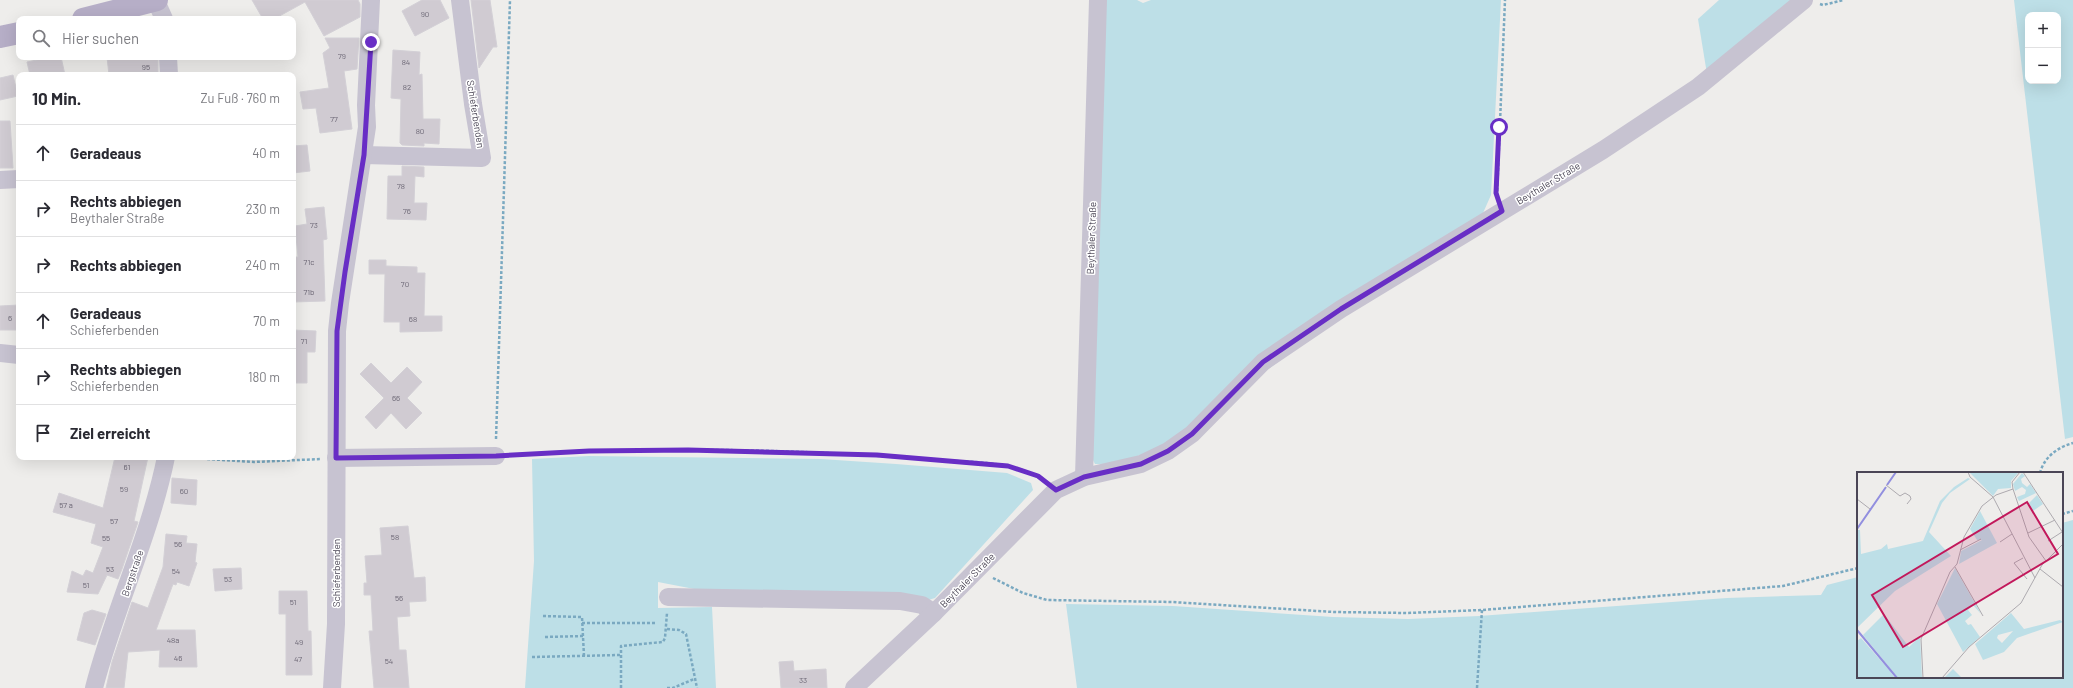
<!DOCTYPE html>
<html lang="de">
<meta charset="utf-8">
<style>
:root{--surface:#fff;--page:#f7f7f7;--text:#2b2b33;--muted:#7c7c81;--line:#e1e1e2}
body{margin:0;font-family:Barlow,sans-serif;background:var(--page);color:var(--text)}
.controls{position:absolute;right:12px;top:12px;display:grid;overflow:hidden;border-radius:8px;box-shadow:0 4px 16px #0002}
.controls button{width:36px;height:36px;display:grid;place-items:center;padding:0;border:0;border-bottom:1px solid var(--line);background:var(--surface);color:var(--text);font:20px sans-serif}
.stop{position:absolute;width:12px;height:12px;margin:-9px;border:3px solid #682ec5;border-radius:50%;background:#fff}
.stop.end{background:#682ec5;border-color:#fff;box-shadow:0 1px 4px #0008}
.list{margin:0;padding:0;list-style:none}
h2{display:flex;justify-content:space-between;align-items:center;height:52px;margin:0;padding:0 16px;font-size:17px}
h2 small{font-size:13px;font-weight:400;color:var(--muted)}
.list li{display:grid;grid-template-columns:26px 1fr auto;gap:12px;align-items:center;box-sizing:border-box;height:56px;padding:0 16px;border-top:1px solid var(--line)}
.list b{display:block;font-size:15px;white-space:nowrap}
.list p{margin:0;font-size:13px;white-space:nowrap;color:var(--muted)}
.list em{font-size:13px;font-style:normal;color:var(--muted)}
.icon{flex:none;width:22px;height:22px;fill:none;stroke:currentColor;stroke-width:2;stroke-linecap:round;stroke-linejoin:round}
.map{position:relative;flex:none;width:2073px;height:688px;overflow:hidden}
.search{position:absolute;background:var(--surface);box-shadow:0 4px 16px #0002;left:16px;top:16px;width:280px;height:44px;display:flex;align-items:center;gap:10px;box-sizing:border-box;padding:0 14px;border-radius:8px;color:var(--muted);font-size:15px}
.panel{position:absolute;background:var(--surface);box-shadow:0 4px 16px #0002;left:16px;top:72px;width:280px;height:388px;border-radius:8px}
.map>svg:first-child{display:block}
.green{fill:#bddfe7;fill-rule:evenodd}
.building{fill:#d0cbd2;stroke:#d3d0d6}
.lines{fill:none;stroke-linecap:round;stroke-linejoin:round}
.path{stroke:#7aa9c1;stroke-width:2.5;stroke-dasharray:3 2;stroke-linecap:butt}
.minor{stroke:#c7c3d1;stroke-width:18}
.major{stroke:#b6aec7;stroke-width:22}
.route{stroke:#682ec5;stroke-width:5}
.labels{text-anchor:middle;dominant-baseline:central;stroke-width:3;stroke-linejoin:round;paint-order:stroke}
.number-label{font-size:8px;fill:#6c6775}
.street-label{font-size:10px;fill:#4b4656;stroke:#fff}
.inset-river{fill:none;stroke:#928fdf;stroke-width:2}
.inset-road{fill:none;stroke:#adaaaf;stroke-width:1}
.view{fill:#c2185b;fill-opacity:0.15;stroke:#c2185b;stroke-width:2}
.inset-edge{fill:none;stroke:#4b4656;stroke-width:2}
</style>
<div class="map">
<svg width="2073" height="688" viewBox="0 0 2073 688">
<rect width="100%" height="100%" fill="#eeedeb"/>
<g class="green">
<path d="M1102 0H1137L1143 3 1151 0H1501L1491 195 1483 213 1165 444C1142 455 1120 465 1095 464L1089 452Z"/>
<path d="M1719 0H1796L1707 74 1698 19Z"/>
<path d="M2014 0H2073V437L2065 439ZM2028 15H2058V81H2028Z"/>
<path d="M589 456 821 459 896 464 1007 473 1031 483 1033 490 935 598 925 601 715 593 658 582V608L712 607 716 688H525L534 561 532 459Z"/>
<path d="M2073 520V688H1077L1066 604 1173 606 1333 617 1408 619 1479 616 1727 598 1821 595 1827 585 1858 577V677H2062V523Z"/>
</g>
<g class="building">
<path d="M252 0H358L360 4V17L324 36 305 2 274 19H263Z"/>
<path d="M422 0H440L449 18 415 36 402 11Z"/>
<path d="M471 0H490L497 47H493L479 68Z"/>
<path d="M325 38H359L357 69 344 71 352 129 320 133 316 108 303 109 300 92 329 88 323 53 330 48Z"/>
<path d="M393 50 420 52 419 75 422 74 423 119H440L439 144 424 143V146L402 145 400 143 401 99 391 98Z"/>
<path d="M51 57H61L65 75H30L27 62Z"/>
<path d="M107 57H158V75H109Z"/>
<path d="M13 75 18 96 0 100V78Z"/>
<path d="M0 121H10L13 168H0Z"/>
<path d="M307 145 310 171 293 173V146Z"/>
<path d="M402 166 424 167V177L415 176 414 203H427L426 220 387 219 388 176H402Z"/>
<path d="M324 207 327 239 323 240 325 301 293 302V257H298L295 226 307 224 305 209Z"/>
<path d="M369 260H386V266L417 267V273H425L424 316H442V331L400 332V322H384L385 274H369Z"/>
<path d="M19 305V330H0V306Z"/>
<path d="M293 330 316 331 315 352H307V383H293Z"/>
<path d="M371 363 391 383 407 367 422 382 407 398 422 413 406 429 391 413 376 429 365 417 384 398 360 374Z"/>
<path d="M115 457H148L134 521 138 522 122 569 118 579 107 575 98 594 67 592 72 571 83 576 86 570 93 573 103 547 91 543 96 524 53 512 59 493 103 508Z"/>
<path d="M172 478 197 480 196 505 171 503Z"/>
<path d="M408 526 414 578 425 577 426 601 409 602 410 616 397 617 399 650H406L409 688H374L369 631H373L371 595H364V583H367L365 556 382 555 380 528Z"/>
<path d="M166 534 187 536 186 543 197 544 195 562 197 563 189 586 177 582 176 585 173 584 156 630H195L197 667H159L160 650 128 652 124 688H106L112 662 132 602 148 608 163 567Z"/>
<path d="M241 568 242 589 215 591 213 569Z"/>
<path d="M279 591H307L308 631H311L312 675H286V614H279Z"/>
<path d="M92 610 106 614 95 645 77 640 84 613Z"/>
<path d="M793 661 794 671 826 669 827 688H781L779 662Z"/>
</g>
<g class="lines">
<g class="path">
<path d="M1820 4 1823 5 1844 0"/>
<path d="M1497 196 1505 0"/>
<path d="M496 439 510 0"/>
<path d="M511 455C651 447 793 448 933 460 966 462 1016 460 1044 481"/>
<path d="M207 459 254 462 321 459"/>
<path d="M2040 473C2044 457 2058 447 2073 443"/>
<path d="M2062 514 2073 511"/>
<path d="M993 578 1023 593 1047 600 1172 602 1334 612 1407 613 1482 610 1783 586 1858 568"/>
<path d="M543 616 582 617 584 656"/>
<path d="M582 623H656"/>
<path d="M667 629 679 630 686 634 697 688"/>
<path d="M545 637 583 636"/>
<path d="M532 657 620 655"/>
<path d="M621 688V646L663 642 665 638 667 613"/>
<path d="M667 688H673L694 679"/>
<path d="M1477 688 1482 610"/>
</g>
<g class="minor">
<path d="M156 1 164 19"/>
<path d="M168 57 169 75"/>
<path d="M364 155 482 158 473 104 460 0"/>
<path d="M0 180 19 179"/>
<path d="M0 353 19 355"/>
<path d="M336 458 496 456"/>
<path d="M1084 477 1098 0"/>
<path d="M668 597 900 601 922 605 934 613"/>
<path d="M94 688C114 610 150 536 166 457"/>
<path d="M332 688 336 624 337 331 340 303 367 127 366 105 371 0"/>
<path d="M854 688 934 613 1056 490 1084 477 1141 464 1168 451 1192 434 1263 362 1341 309 1603 150 1698 87 1804 0"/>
</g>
<g class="major">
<path d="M83 19 157 0"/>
<path d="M0 37 19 33"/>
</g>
</g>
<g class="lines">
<path class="route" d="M371 42 364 155 345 272 337 331 336 458 496 456 589 451 688 450 877 455 1008 466 1038 476 1056 490 1084 477 1141 464 1168 451 1192 434 1263 362 1341 309 1502 211 1496 193 1499 127"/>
</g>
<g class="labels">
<g class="number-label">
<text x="425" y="14">90</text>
<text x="342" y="56">79</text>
<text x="406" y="62">84</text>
<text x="146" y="67">95</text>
<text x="407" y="87">82</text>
<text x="334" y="119">77</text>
<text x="420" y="131">80</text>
<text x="401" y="186">78</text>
<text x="407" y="211">76</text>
<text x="314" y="225">73</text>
<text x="309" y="262">71c</text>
<text x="405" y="284">70</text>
<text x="309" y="292">71b</text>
<text x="10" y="318">6</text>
<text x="413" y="319">68</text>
<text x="304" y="341">71</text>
<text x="396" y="398">66</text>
<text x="127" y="467">61</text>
<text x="124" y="489">59</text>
<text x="184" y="491">60</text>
<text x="66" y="505">57 a</text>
<text x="114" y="521">57</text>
<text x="395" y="537">58</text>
<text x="106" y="538">55</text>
<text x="178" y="544">56</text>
<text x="110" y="569">53</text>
<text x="176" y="571">54</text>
<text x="228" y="579">53</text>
<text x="86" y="585">51</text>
<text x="399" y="598">56</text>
<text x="293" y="602">51</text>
<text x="173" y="640">48a</text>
<text x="299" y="642">49</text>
<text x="178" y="658">46</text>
<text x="298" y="659">47</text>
<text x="389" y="661">54</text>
<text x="803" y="680">33</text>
</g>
<g class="street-label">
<text transform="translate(476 114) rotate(81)">Schieferbenden</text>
<text transform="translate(1548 183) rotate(-31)">Beythaler Straße</text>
<text transform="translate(1091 238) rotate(-88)">Beythaler Straße</text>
<text transform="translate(132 573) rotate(-71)">Bergstraße</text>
<text transform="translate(336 573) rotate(-90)">Schieferbenden</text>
<text transform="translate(967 580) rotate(-45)">Beythaler Straße</text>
</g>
</g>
<g transform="translate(1857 472)">
<rect width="206" height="206" fill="#eeedeb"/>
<path d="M112 0H162L154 9V16L141 17 136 24ZM165 1 168 4 164 7 165 11 170 15 173 12 179 21 162 29 160 25 168 22 169 18 165 15 158 19 156 12ZM111 6 113 7 93 21 85 31 72 60 94 84 38 119 0 156 1 58H3L4 82 24 77 30 72 31 77 66 69 83 29 97 15ZM180 23 186 32 176 39 172 31ZM123 39 140 71 102 92 104 79 125 68H120L113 57ZM98 96 124 142 116 133 111 138 115 143 108 149 111 153 114 152 123 165 106 180 80 132ZM154 141 167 157 203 148 206 150 160 166 147 180 126 188 118 172ZM156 159 145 171 140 166 141 163ZM27 142 52 175 63 164 65 206H41L6 163ZM4 166 33 199 38 206H0V169ZM96 197 105 206H87Z" fill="#bddfe7" fill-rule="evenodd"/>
<path class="inset-river" d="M30 13 39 0M0 57 29 15M0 76V58M0 158 40 206"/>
<path class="inset-road" d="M111 0 113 5 136 25 178 106M163 0 155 10 156 17 172 65 189 89M166 0 206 61M29 13 43 24 48 21 53 24 54 27 50 32M0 27 13 37M171 61 198 48M191 69 205 60M143 70 155 62M103 78 124 67M166 86 157 91 170 107M98 95 126 144M183 97 206 115M66 206 64 167 93 100 100 92 107 65 125 34 139 23 156 17M85 206 112 175 164 131 185 93 206 72"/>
<path class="view" d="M170 30 201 82 46 175 15 123Z"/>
<rect width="206" height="206" class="inset-edge"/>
</g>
</svg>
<div class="controls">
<button>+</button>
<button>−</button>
</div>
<div class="stop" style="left:1499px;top:127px"></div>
<div class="stop end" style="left:371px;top:42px"></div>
<div class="search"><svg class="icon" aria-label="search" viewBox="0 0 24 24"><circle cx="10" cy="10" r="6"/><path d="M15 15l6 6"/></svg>Hier suchen</div>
<section class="panel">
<h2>10 Min.<small>Zu Fuß · 760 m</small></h2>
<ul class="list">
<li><svg class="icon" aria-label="ahead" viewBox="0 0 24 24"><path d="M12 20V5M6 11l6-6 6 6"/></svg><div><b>Geradeaus</b></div><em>40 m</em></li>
<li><svg class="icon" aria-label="right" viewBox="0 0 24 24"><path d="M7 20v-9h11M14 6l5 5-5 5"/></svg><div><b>Rechts abbiegen</b><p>Beythaler Straße</p></div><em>230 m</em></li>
<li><svg class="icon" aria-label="right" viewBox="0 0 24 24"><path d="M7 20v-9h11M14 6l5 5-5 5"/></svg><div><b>Rechts abbiegen</b></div><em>240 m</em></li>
<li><svg class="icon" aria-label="ahead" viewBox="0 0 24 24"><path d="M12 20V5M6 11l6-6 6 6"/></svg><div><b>Geradeaus</b><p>Schieferbenden</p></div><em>70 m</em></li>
<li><svg class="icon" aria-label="right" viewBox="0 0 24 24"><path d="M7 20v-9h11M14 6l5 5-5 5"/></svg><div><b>Rechts abbiegen</b><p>Schieferbenden</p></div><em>180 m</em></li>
<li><svg class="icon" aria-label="arrive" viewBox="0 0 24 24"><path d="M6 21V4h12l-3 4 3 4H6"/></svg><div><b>Ziel erreicht</b></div></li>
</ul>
</section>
</div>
